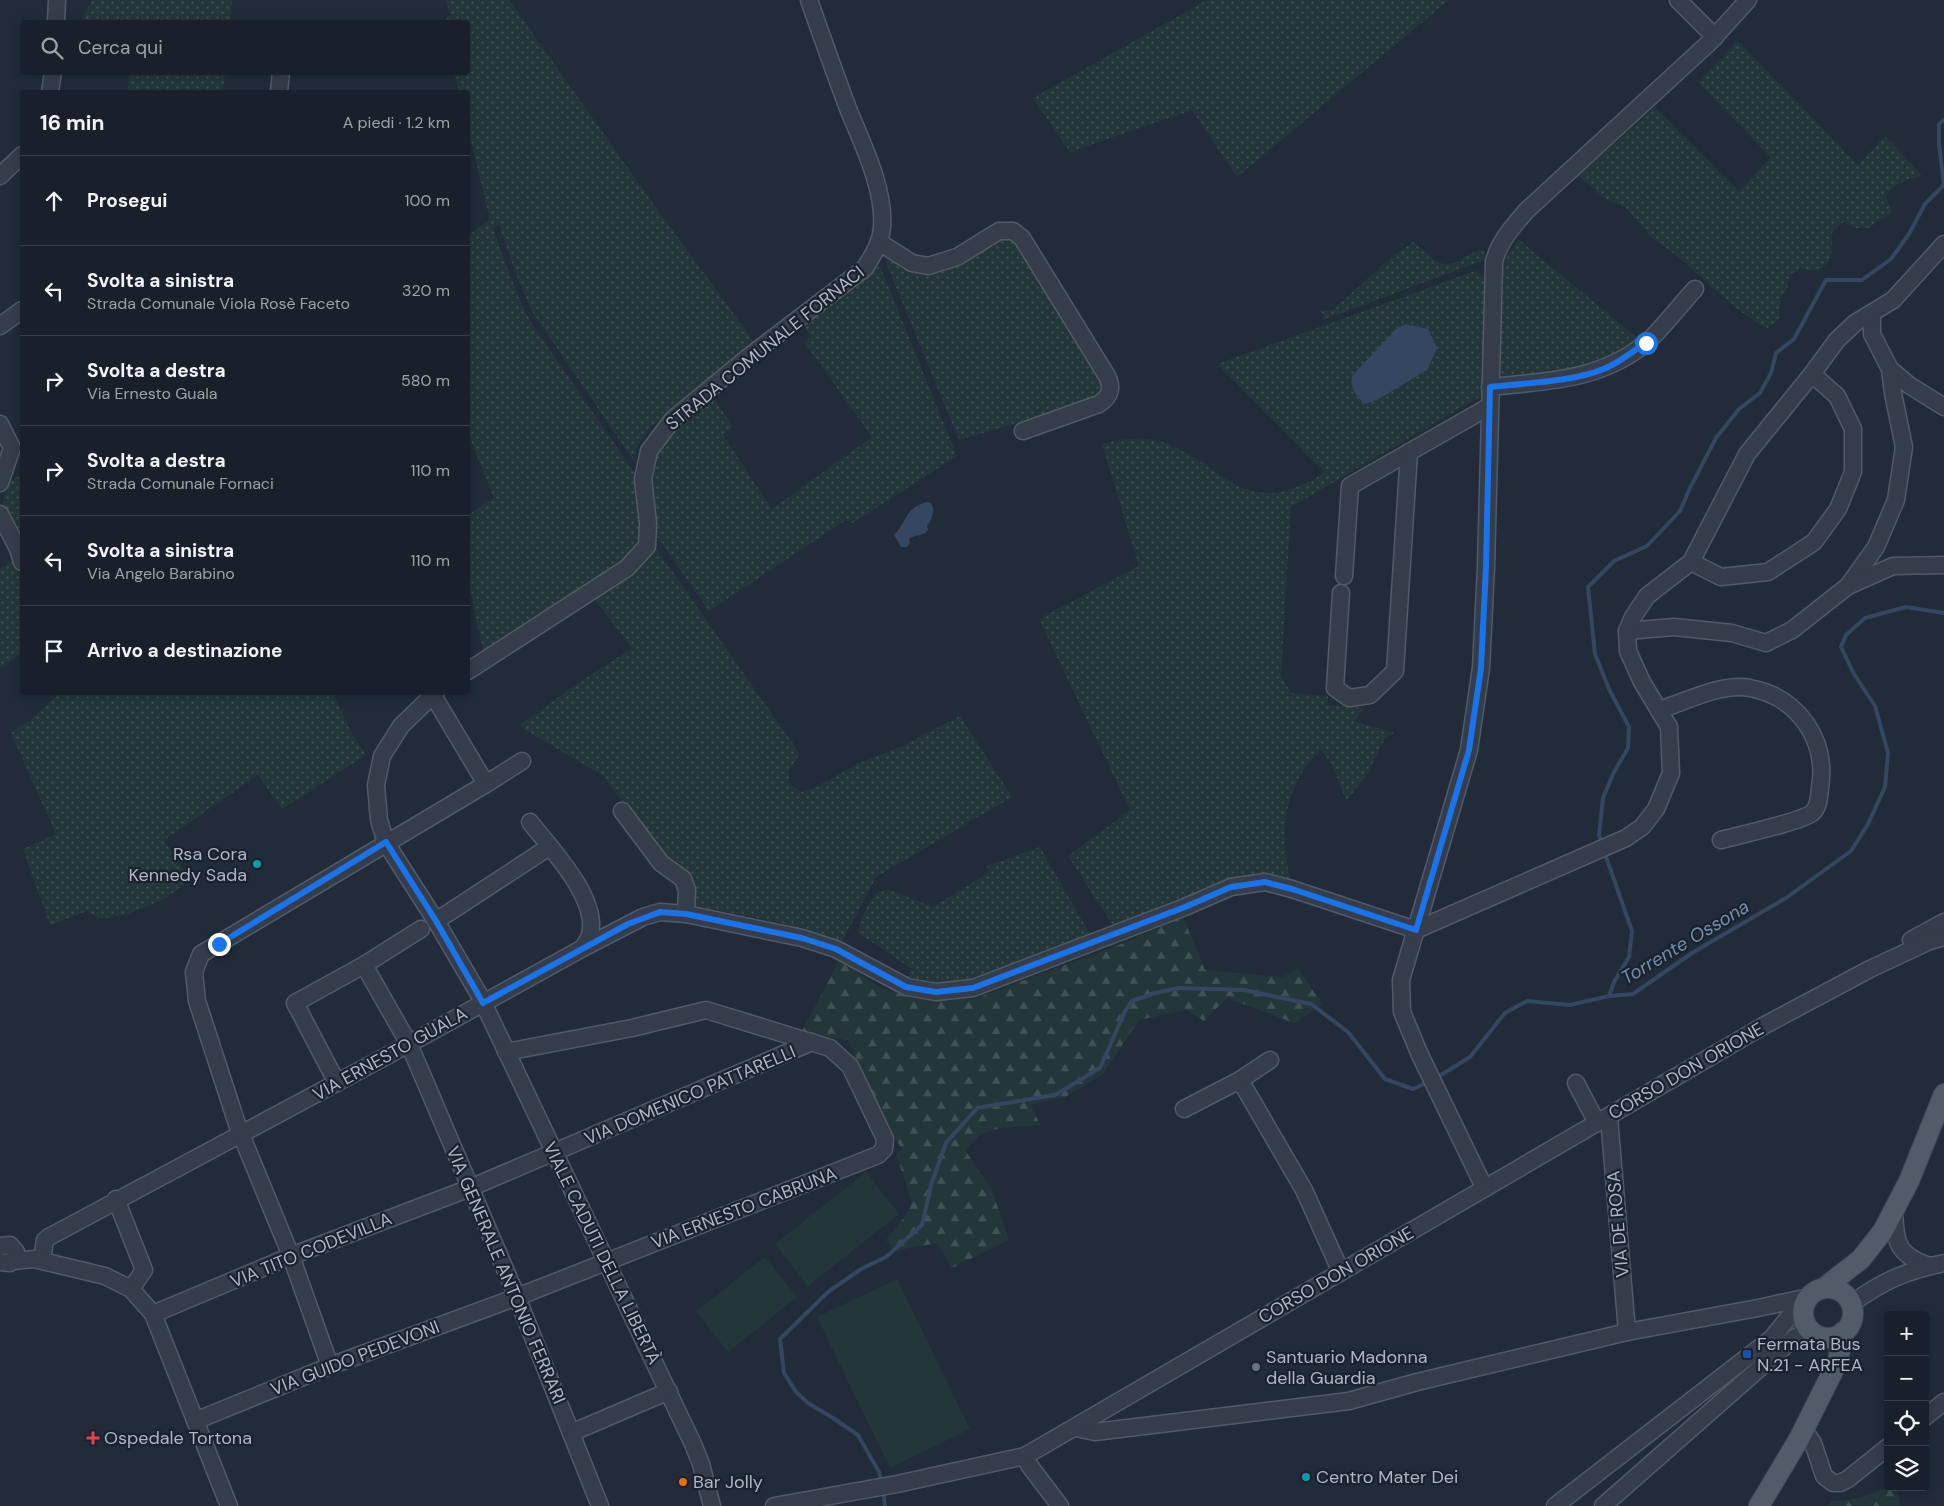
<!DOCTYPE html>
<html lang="it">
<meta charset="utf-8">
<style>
:root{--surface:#19202b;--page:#262d37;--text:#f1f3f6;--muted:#9fa3a9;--line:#373e47}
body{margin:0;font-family:"DM Sans",sans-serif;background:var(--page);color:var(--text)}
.controls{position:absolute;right:15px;bottom:15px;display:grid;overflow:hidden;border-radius:5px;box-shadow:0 2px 8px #0003}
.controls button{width:45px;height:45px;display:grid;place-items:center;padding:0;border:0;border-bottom:1px solid var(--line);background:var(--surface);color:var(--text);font:25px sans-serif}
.stop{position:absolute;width:15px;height:15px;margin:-11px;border:4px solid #1a73e8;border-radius:50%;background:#fff}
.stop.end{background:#1a73e8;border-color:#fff;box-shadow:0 1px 5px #0008}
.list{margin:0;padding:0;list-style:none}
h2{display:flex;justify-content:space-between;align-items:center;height:65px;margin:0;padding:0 20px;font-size:21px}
h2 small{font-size:16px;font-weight:400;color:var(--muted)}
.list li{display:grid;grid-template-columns:32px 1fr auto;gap:15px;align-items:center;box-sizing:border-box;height:90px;padding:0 20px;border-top:1px solid var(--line)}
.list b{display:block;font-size:19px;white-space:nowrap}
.list p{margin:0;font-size:16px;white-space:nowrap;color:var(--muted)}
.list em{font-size:16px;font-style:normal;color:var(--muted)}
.icon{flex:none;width:28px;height:28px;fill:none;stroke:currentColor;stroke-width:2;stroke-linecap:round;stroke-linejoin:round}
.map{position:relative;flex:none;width:1944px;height:1506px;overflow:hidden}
.search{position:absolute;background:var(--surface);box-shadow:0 2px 8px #0003;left:20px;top:20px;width:450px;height:55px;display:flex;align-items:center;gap:12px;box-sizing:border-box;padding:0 18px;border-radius:5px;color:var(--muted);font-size:19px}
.panel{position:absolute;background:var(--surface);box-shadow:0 2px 8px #0003;left:20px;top:90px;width:450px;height:605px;border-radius:5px}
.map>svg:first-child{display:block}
.grass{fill:url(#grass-dots)}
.forest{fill:url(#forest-firs)}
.garden{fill:#23373a}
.water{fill:#344660}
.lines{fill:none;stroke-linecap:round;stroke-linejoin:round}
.stream{stroke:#344660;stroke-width:4}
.minor-casing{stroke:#525a67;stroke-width:19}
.major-casing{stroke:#3e4652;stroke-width:22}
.minor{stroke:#343d49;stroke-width:16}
.major{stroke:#525c69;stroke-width:20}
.route{stroke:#1a73e8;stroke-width:6}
.culture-dot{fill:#0f9aa8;stroke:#1a222e;stroke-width:2}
.transit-dot{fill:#1a4fb4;stroke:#1a222e;stroke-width:2}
.worship-dot{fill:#6b7280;stroke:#1a222e;stroke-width:2}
.health-dot{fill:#e0444e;stroke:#1a222e;stroke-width:2}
.food-dot{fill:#e8710a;stroke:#1a222e;stroke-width:2}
.labels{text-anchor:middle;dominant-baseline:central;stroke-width:4.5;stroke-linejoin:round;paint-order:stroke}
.street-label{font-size:18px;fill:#afb7c5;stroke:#1a222e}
.poi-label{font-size:18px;fill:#afb7c5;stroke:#1a222e;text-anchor:start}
.water-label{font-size:19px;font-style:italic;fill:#768eae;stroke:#1a222e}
</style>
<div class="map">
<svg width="1944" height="1506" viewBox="0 0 1944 1506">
<defs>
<pattern id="grass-dots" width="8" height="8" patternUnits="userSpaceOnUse" patternTransform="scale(1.25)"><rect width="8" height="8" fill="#23373a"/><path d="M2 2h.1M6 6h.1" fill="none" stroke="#405255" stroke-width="1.8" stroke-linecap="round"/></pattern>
<pattern id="forest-firs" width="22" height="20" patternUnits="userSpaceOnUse" patternTransform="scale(1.25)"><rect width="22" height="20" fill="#23373a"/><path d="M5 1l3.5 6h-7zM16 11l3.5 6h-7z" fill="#405255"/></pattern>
</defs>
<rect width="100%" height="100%" fill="#212b39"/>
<g class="grass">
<path d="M92 0H232L230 22H81Z"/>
<path d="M445 0H509L662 216 755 343 648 429 636 449 635 463 531 310 516 274 499 225 493 228C505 261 515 294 532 324L636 475 641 522 640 541 637 549 629 558 484 652 476 620 468 575V515L494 498 468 433V236L490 219 468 129V92H459L454 73 468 72V22H441L451 15Z"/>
<path d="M1207 0H1449L1237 177 1192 110 1070 152 1033 98Z"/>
<path d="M1738 41 1858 165 1885 136 1922 175C1908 180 1893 183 1886 197L1892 212 1869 228H1855L1844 222C1823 235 1836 238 1831 256 1829 263 1823 267 1819 271L1801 269 1792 273 1788 281V287L1781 296 1779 318 1768 328 1760 325 1736 308 1676 255 1653 239 1625 207 1604 198 1579 176 1655 107 1739 191 1771 158 1698 82Z"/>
<path d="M129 73H225L223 92H128Z"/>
<path d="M998 235H1015L1103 374 1105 394 1060 410 959 440 886 263 890 253 910 266Z"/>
<path d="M1518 239 1640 340 1603 366 1506 379 1499 372 1501 271 1508 255Z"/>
<path d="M1413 242C1422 247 1428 257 1438 262 1455 271 1466 251 1482 250L1485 251V260L1325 319 1321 311 1333 310 1387 261Z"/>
<path d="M880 266 957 456 853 523 846 520 709 611 656 535 647 480 660 438 711 394 733 427 723 435 772 509 872 437 804 342 811 337 801 321 869 272Z"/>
<path d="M1475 271 1479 272 1484 278 1485 394 1291 507 1281 676 1291 693 1328 696 1327 705 1365 708 1354 721 1394 733 1385 738 1366 776 1346 801 1333 766 1321 749C1283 788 1280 828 1290 880L1250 875 1232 879 1114 927 1068 856 1130 810 1039 619 1139 566 1102 444C1122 438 1141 436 1162 442 1213 457 1237 511 1297 487 1307 483 1316 479 1324 472L1217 364Z"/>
<path d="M22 475V550L3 504 7 482Z"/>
<path d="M656 548 800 754 789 770V783L801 792 813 789 859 763 896 749 960 716 1012 797 876 877 842 942 778 922 695 906 693 881 690 874 670 863 603 776 519 726 574 686 632 648 593 597 647 558Z"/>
<path d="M22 554V653L0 668V569Z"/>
<path d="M60 693H333L351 732 366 755 282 809 258 775 164 840 190 880 163 900 127 914 100 919 87 911 50 925 23 849 56 834 11 733 29 721Z"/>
<path d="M1040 847 1091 936 957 983 942 985 907 979 911 969 908 966 861 935 858 932C860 918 869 900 879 891L890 890 933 907 990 872 987 866Z"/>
</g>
<g class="forest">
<path d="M1183 917 1205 970 1283 977 1298 968 1322 1004 1294 1023 1227 998 1204 1021 1186 1010 1139 1020 1102 1075 1065 1097 1031 1105 1040 1125 1000 1128 981 1134 965 1150 992 1190 1009 1240 952 1268 937 1243 894 1251 886 1240 907 1214 912 1201 896 1154 902 1150 874 1099 848 1040 801 1033 839 961 883 989 913 998 936 1001 974 999 1121 944Z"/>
<path d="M1884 1488 1895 1489 1899 1497 1900 1506H1827L1831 1501C1848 1501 1869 1497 1884 1488Z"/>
</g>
<g class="garden">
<path d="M866 1172 899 1214 808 1286 775 1244Z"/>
<path d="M765 1257 797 1297 728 1352 696 1311Z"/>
<path d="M897 1279 970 1429 890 1468 817 1317Z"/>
</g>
<g class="water">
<path d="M1406 324 1428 329 1437 348 1427 370 1377 400 1365 404C1355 395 1350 388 1352 376L1396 329Z"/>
<path d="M927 502 931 503C936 510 932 519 927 526L928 530C923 537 915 534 909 539L910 543 907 547H901L894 535C908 521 904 508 927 502Z"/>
</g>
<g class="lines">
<g class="stream">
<path d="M1602 844 1599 835 1603 798 1614 772 1628 748 1629 727 1609 689 1595 654 1588 587 1614 561 1647 546 1680 511 1690 488 1716 438 1739 409 1760 393 1771 373 1776 353 1794 339 1826 280H1862L1891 259 1909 234 1925 204 1944 185 1939 145V124L1944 120"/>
<path d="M1604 851 1632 931 1629 957 1614 982 1609 996"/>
<path d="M1436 1078 1470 1057 1505 1013 1527 1001 1570 1005 1609 996 1633 994 1692 953 1786 898 1851 851 1868 824 1885 787 1888 753 1875 706 1854 674 1841 647 1846 635 1865 618 1906 607 1944 613"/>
<path d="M882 1484 879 1472 858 1435 833 1418 808 1403 796 1392 784 1373 780 1339 828 1292 861 1269 886 1257 922 1225 931 1185 946 1143 977 1108 1055 1095 1100 1068 1125 1011 1132 1001 1155 993 1178 988 1244 990 1311 1004 1348 1032 1385 1079 1413 1089 1428 1082"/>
<path d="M883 1490 885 1506"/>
</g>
<defs>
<g id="minor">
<path d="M1678 0 1715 37"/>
<path d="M56 22 57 0"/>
<path d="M50 92 53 72"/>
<path d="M279 92 281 72"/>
<path d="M0 176 22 155"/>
<path d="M879 242 912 263 928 266 957 257 999 231H1013L1022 238 1107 376C1113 388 1110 397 1099 404L1023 431"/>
<path d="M1872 314V334L1890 369 1909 385 1944 407"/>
<path d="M0 326 22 310"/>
<path d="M1490 387C1546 381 1600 381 1646 343 1663 328 1679 306 1695 289"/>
<path d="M0 424 12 448 0 483"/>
<path d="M0 514 18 549 22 562"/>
<path d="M1691 562 1721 577 1768 572 1814 542 1838 509 1853 472V429L1837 396 1812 374"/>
<path d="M1344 576 1350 486 1490 406"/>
<path d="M1848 586 1876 547 1896 500 1904 447 1893 393 1890 369"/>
<path d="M1341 593 1335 688 1349 698 1370 695 1395 671 1409 452"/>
<path d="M1627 631 1674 627 1732 633 1766 643 1792 630 1848 586 1893 566 1944 565"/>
<path d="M468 671 627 568 647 546 648 523 643 479 649 451 673 419 747 358 865 268C873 255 881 243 882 227 885 190 863 145 849 111 835 74 822 37 809 0"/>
<path d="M431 692 486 784 522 761"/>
<path d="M436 692 401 726 382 756 376 785 379 820 386 843 436 921 480 996 693 1444 701 1464 712 1506"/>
<path d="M1659 710C1685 702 1723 682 1750 688 1798 697 1828 740 1820 788 1819 797 1819 807 1812 813 1800 822 1739 835 1721 840"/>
<path d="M622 811 661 863 683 879 687 890 686 914"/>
<path d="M530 822C551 849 599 898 590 935 589 939 585 944 583 948"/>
<path d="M436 921 549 847"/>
<path d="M1911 940 1944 922"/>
<path d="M364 965 409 1044 517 1297 600 1506"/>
<path d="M1240 1080 1304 1190 1341 1272"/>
<path d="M337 1083 295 1003 364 965 421 929"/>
<path d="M1576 1083 1597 1123"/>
<path d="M1184 1109 1240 1080 1270 1060"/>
<path d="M1609 1117 1627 1332"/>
<path d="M1484 1187 1420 1055 1402 1012 1401 980 1469 750 1481 668 1486 567 1494 262C1499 241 1513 227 1526 211L1711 41 1748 0"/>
<path d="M116 1199 144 1270 131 1289"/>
<path d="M1894 1212C1896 1244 1897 1255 1930 1266"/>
<path d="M0 1246 10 1245 16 1252 15 1259 10 1263 0 1262"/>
<path d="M42 1260 45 1240 49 1237 409 1044 583 948 643 917 660 912 686 914 802 938 836 949 907 987 936 992 973 988 1185 907 1231 887 1265 882 1292 889 1416 930 1626 838 1642 827 1656 809 1671 773 1669 727 1642 682 1628 651 1627 631 1633 617 1647 596 1691 562 1747 454 1812 374 1837 340 1855 323 1893 300 1944 244"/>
<path d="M13 1261 34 1259 105 1276 131 1289 153 1314 229 1506"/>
<path d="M1851 1304C1883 1281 1905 1271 1944 1263"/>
<path d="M153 1314 291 1256 470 1188 812 1042"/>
<path d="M330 1366 291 1256 238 1127 197 1001 194 972 201 954 486 784"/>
<path d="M1925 1417 1944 1402"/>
<path d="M195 1421 330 1366 517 1297 878 1155 884 1149 885 1139 850 1066 830 1048 706 1010 632 1028 506 1052"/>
<path d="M1076 1428 1095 1432 1349 1401 1417 1382 1627 1332 1758 1308 1809 1297"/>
<path d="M1804 1430 1813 1443 1824 1476 1833 1483H1840L1848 1479 1888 1447"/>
<path d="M571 1433 669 1391"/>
<path d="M1025 1456 1029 1465 1060 1506"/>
<path d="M774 1506 897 1484 1025 1456 1765 1025 1870 969 1930 941 1944 937"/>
<path d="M1555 1506 1772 1338 1789 1317 1804 1307"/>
<path d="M1603 1506 1794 1338 1802 1334 1812 1332"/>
</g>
<g id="major">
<path d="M1824 1288 1861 1259 1883 1231 1909 1181 1944 1094"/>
<circle cx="1828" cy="1313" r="25"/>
<path d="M1759 1506 1799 1439 1838 1361 1843 1332"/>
</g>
</defs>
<use href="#minor" class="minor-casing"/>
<use href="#major" class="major-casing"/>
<use href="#minor" class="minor"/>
<use href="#major" class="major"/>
</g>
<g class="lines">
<path class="route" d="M219 944 386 842 436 921 483 1003 628 924 660 912 686 914 802 938 836 949 906 987 936 992 973 988 1185 907 1231 887 1265 882 1292 889 1416 930 1469 750 1481 668 1486 567 1490 387C1524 383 1575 382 1606 368 1620 362 1633 351 1646 343"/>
</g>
<g class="culture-dot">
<circle cx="257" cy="864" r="5"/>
<circle cx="1306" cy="1477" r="5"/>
</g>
<rect class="transit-dot" x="1742" y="1349" width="10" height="10" rx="2.5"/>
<circle class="worship-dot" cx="1256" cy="1367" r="5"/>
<path class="health-dot" d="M90.5 1430.5h5v5h5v5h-5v5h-5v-5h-5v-5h5z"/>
<circle class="food-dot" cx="683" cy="1482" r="5"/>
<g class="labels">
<g class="street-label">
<text transform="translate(765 348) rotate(-39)">STRADA COMUNALE FORNACI</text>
<text transform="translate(390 1054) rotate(-29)">VIA ERNESTO GUALA</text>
<text transform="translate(1686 1071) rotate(-30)">CORSO DON ORIONE</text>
<text transform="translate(690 1095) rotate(-23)">VIA DOMENICO PATTARELLI</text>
<text transform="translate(744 1208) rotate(-21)">VIA ERNESTO CABRUNA</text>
<text transform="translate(1618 1224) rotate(-95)">VIA DE ROSA</text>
<text transform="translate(311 1250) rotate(-22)">VIA TITO CODEVILLA</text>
<text transform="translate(602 1253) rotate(64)">VIALE CADUTI DELLA LIBERTÀ</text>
<text transform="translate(506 1275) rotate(67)">VIA GENERALE ANTONIO FERRARI</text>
<text transform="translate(1336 1275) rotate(-30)">CORSO DON ORIONE</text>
<text transform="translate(355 1358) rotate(-21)">VIA GUIDO PEDEVONI</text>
</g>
<g class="poi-label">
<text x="247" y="854" text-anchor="end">Rsa Cora<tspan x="247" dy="21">Kennedy Sada</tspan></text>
<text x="1757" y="1344">Fermata Bus<tspan x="1757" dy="21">N.21 - ARFEA</tspan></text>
<text x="1266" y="1357">Santuario Madonna<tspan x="1266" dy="21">della Guardia</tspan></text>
<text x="104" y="1438">Ospedale Tortona</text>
<text x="1316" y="1477">Centro Mater Dei</text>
<text x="693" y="1482">Bar Jolly</text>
</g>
<g class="water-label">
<text transform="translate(1685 942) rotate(-31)">Torrente Ossona</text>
</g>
</g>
</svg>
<div class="controls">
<button>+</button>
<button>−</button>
<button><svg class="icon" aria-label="locate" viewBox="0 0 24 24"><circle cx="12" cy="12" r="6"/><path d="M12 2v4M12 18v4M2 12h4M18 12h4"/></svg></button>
<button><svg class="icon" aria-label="layers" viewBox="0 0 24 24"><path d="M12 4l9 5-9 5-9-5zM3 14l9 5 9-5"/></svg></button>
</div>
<div class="stop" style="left:1646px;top:343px"></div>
<div class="stop end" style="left:219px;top:944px"></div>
<div class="search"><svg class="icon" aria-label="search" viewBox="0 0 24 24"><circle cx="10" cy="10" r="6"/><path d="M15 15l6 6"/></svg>Cerca qui</div>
<section class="panel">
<h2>16 min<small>A piedi · 1.2 km</small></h2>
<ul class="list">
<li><svg class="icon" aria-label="ahead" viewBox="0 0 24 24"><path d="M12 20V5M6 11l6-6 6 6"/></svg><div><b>Prosegui</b></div><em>100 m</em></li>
<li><svg class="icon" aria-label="left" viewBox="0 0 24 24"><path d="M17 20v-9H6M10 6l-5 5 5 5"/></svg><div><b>Svolta a sinistra</b><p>Strada Comunale Viola Rosè Faceto</p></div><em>320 m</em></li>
<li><svg class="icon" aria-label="right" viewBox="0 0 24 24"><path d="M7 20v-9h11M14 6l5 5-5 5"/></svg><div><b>Svolta a destra</b><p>Via Ernesto Guala</p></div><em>580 m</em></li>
<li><svg class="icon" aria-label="right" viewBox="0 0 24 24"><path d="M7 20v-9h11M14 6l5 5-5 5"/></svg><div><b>Svolta a destra</b><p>Strada Comunale Fornaci</p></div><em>110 m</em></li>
<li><svg class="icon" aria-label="left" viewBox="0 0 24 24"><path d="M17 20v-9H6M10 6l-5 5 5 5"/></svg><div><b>Svolta a sinistra</b><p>Via Angelo Barabino</p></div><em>110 m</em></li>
<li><svg class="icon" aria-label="arrive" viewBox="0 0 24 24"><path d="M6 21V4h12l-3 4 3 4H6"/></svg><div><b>Arrivo a destinazione</b></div></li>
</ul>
</section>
</div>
